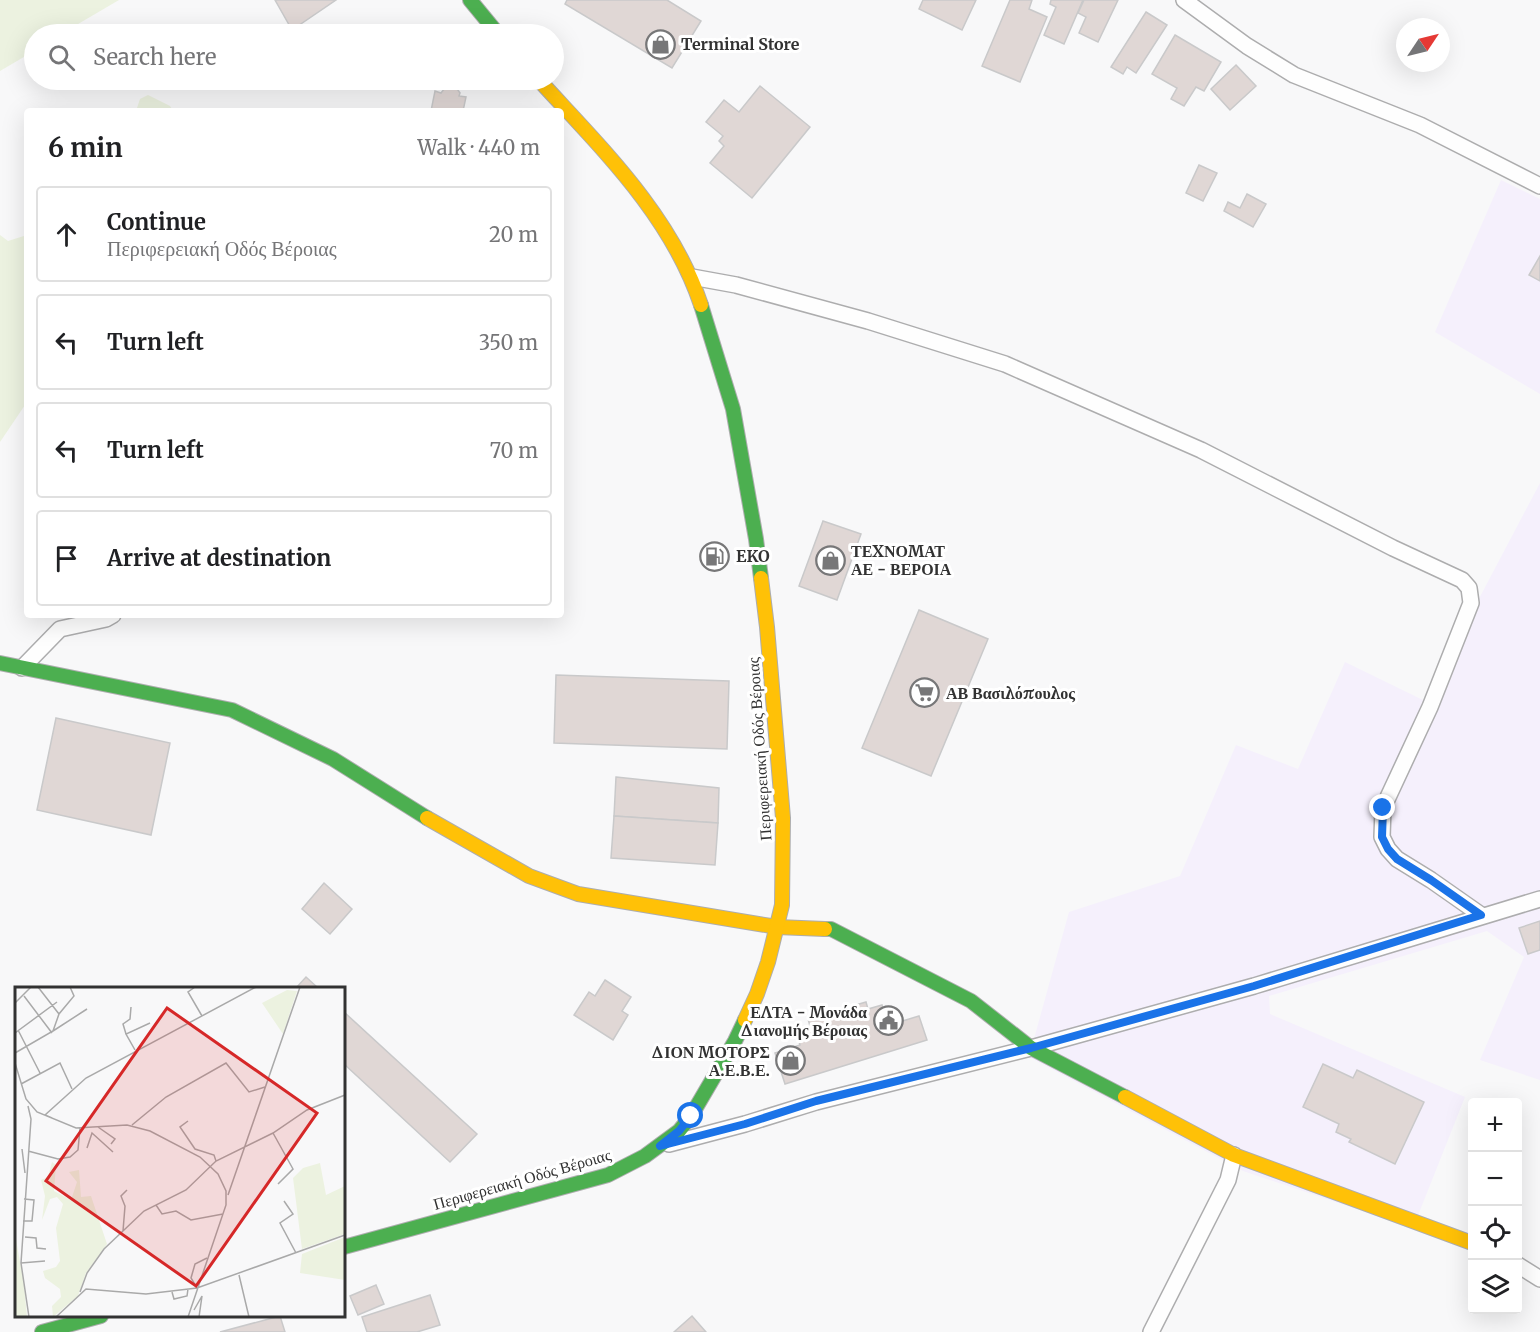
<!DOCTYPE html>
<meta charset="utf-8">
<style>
:root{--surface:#fff;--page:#f6f6f6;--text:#202124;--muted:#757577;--line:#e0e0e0}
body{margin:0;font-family:Merriweather,serif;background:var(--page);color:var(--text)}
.controls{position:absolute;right:18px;bottom:18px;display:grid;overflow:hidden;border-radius:6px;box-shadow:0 6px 24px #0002}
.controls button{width:54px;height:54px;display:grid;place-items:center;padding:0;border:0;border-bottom:2px solid var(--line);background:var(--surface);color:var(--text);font:30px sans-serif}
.compass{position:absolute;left:1396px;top:18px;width:54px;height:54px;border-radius:50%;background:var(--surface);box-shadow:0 6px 24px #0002;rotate:55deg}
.stop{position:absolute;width:18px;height:18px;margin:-14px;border:4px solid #1a73e8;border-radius:50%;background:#fff}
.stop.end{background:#1a73e8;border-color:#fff;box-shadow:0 2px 6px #0008}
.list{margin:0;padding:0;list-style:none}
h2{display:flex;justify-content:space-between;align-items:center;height:78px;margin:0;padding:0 24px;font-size:26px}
h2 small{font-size:20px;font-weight:400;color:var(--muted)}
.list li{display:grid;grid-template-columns:39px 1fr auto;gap:18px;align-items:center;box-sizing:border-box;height:96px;margin:0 12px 12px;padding:0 12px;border:2px solid var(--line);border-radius:6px}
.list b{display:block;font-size:22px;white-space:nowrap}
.list p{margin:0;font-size:20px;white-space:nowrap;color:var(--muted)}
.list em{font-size:20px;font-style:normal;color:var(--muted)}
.icon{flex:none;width:33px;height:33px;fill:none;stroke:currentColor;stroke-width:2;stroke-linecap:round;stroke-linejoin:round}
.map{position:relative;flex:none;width:1540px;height:1332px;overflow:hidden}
.search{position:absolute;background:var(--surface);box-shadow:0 6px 24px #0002;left:24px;top:24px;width:540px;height:66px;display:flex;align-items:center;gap:15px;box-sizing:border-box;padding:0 21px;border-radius:33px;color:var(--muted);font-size:22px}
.panel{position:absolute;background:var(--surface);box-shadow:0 6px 24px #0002;left:24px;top:108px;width:540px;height:510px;border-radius:6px}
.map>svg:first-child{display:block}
.industrial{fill:#f5f0fc}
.green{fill:#ecf2e0}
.building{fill:#e0d7d5;stroke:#c9c9ca;stroke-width:1.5}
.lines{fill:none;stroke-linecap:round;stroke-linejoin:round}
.street-casing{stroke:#adadae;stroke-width:18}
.fast-casing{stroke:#adadae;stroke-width:16}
.slow-casing{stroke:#adadae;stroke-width:16}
.street{stroke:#fefefe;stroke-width:15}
.fast{stroke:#4caf50;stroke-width:14}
.slow{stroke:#ffc107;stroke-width:14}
.route{stroke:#1a73e8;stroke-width:8}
.labels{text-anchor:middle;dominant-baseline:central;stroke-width:6;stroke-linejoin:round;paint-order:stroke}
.poi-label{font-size:16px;font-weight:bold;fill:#323232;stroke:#fff;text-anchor:start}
.street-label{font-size:16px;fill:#323232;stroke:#fff}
.inset-road{fill:none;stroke:#a9a9a9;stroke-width:1.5}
.view{fill:#d62828;fill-opacity:0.15;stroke:#d62828;stroke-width:3}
.inset-edge{fill:none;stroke:#323232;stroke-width:3}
</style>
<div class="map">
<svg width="1540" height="1332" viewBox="0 0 1540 1332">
<rect width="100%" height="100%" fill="#f8f8f9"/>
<g class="industrial">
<path d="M1501 180 1540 199V394L1435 332Z"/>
<path d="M1540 483V1080L1480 1060 1524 957 1487 931 1269 996 1270 1014 1465 1097 1413 1228 1243 1171 1029 1057 1069 912 1180 876 1236 745 1298 769 1345 662 1425 701Z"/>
</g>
<g class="green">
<path d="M0 0H119L61 34H34V51L0 71Z"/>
<path d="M148 95 170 106 173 111H136L140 99Z"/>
<path d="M0 235 8 241 27 235V402L0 442Z"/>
</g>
<g class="building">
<path d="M275 0H336L292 30Z"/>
<path d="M567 0H667L701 21 672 68 565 4Z"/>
<path d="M923 0H976L962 30 919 9Z"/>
<path d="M1010 0H1032L1029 9 1047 17 1020 82 982 66Z"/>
<path d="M1051 0H1083L1064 44 1044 35 1056 7 1050 4Z"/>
<path d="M1084 0H1118L1098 42 1079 33 1086 17 1078 13Z"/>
<path d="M1146 12 1167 25 1136 73 1127 67 1123 74 1111 67Z"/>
<path d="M1175 35 1221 62 1204 91 1196 87 1184 106 1171 99 1177 88 1152 74Z"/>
<path d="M1236 65 1256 86 1230 110 1211 89Z"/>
<path d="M447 85 455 86 460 93 459 96 466 97 463 111H431L435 91 441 93Z"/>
<path d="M760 86 810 127 752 198 710 163 724 146 719 141 723 136 706 122 724 100 739 112Z"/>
<path d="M1199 165 1217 173 1203 201 1186 193Z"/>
<path d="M1247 194 1266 204 1253 227 1224 211 1228 202 1240 208Z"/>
<path d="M1540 256V281L1529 275Z"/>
<path d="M823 521 861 534 837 600 799 586Z"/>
<path d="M919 610 988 639 931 776 862 748Z"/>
<path d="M556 675 729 681 727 749 554 743Z"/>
<path d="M56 718 170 743 151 835 37 810Z"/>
<path d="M616 777 719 788 718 823 614 816Z"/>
<path d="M614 816 718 823 715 865 611 858Z"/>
<path d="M324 883 352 909 330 934 302 909Z"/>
<path d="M1540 921V950L1528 954 1519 928Z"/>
<path d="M306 977 318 988H296Z"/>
<path d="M605 980 631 997 622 1011 628 1015 613 1040 574 1015 589 992 595 996Z"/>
<path d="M866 1002 868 1009 882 1005 884 1014 896 1011 899 1022 919 1016 927 1040 785 1084 775 1053 800 1045 796 1031 810 1026 808 1019Z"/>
<path d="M344 1012 477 1134 450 1162 344 1064Z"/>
<path d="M1323 1064 1353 1078 1357 1070 1424 1102 1395 1164 1349 1142 1351 1139 1336 1132 1339 1124 1303 1107Z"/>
<path d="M376 1285 384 1304 358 1315 350 1296Z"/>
<path d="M430 1295 440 1325 417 1332H367L362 1317Z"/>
<path d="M280 1316 285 1332H220Z"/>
<path d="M692 1316 706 1332H674Z"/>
</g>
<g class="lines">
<defs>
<g id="street">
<path d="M1184 0 1247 46 1294 75 1420 125 1540 186"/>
<path d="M692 277 736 285 868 321 1005 364 1201 450 1393 548 1462 580 1469 588 1471 603 1430 707 1383 808 1382 837 1388 849 1397 859 1431 880 1481 915"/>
<path d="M22 668 60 629 106 619 113 615"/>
<path d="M669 1144 745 1124 816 1102 1031 1048 1254 986 1540 899"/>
<path d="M1518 1265 1540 1279"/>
<path d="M1151 1332 1228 1180 1234 1155"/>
</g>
<g id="fast">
<path d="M470 0 498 34"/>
<path d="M701 305 733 409 756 539 761 578"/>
<path d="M0 663 232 710 333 759 427 818"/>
<path d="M825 929H831L971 1001 1031 1048 1125 1097"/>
<path d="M344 1247 608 1175 645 1156 679 1131 691 1116 735 1041 745 1020"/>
<path d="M42 1332 101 1316"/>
</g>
<g id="slow">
<path d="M539 80C602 149 671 215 701 305"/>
<path d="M427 818 529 876 578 894 777 927 825 929"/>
<path d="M745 1020 757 994 768 962 782 905 783 818 767 627 761 578"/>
<path d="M1125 1097 1234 1155 1472 1243"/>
</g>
</defs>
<use href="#street" class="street-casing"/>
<use href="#fast" class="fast-casing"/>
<use href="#slow" class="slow-casing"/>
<use href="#street" class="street"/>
<use href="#fast" class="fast"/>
<use href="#slow" class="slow"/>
</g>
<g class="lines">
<path class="route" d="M691 1116 679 1131 660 1146 745 1124 816 1101 1031 1048 1254 986 1481 915 1431 880 1397 859 1388 849 1382 837 1383 808"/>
</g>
<defs>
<symbol id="shop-ring" viewBox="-11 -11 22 22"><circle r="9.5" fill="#fff" stroke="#777778" stroke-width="1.5"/><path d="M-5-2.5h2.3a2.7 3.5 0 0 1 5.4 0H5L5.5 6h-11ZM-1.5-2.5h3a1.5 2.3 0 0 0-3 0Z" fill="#777778"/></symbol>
<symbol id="fuel-ring" viewBox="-11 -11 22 22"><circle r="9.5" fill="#fff" stroke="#777778" stroke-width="1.5"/><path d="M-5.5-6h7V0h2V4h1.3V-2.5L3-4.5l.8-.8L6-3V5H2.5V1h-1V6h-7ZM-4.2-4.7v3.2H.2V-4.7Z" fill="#777778"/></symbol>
<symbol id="supermarket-ring" viewBox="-11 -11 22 22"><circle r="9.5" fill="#fff" stroke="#777778" stroke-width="1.5"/><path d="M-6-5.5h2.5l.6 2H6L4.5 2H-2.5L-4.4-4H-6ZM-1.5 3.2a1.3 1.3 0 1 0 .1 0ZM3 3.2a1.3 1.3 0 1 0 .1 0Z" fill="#777778"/></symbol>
<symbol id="civic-ring" viewBox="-11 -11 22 22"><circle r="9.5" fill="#fff" stroke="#777778" stroke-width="1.5"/><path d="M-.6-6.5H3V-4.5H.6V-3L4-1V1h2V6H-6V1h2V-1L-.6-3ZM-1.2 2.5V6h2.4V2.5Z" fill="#777778"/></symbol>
</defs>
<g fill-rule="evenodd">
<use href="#shop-ring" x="644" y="28" width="33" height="33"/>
<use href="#fuel-ring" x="698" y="540" width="33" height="33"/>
<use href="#shop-ring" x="814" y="544" width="33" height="33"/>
<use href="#supermarket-ring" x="908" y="676" width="33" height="33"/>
<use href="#civic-ring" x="872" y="1004" width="33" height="33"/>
<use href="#shop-ring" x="774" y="1044" width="33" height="33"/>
</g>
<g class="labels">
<g class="poi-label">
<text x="681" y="44">Terminal Store</text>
<text x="851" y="551">ΤΕΧΝΟΜΑΤ<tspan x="851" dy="18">ΑΕ - ΒΕΡΟΙΑ</tspan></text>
<text x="736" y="556">EKO</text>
<text x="946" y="693">ΑΒ Βασιλόπουλος</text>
<text x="867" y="1012" text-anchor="end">ΕΛΤΑ - Μονάδα<tspan x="867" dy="18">Διανομής Βέροιας</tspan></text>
<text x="770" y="1052" text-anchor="end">ΔΙΟΝ ΜΟΤΟΡΣ<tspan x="770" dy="18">Α.Ε.Β.Ε.</tspan></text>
</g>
<g class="street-label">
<text transform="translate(759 749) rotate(-94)">Περιφερειακή Οδός Βέροιας</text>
<text transform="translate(522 1179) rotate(-16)">Περιφερειακή Οδός Βέροιας</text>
</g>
</g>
<g transform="translate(15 987)">
<rect width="330" height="330" fill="#f8f8f9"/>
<path d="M272 3 282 4 268 47 247 16ZM37 175 41 178 39 204 56 213 62 195 54 185 64 183 66 210 76 209 92 257 71 286 63 309 38 330 37 319 46 310 45 302 30 291 28 284 41 280 45 274 41 241 48 217 42 210 35 212 27 233 30 209 26 193 33 190ZM305 176 311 208 330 199V247L287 262 278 191 288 181ZM0 247 9 297 12 330H0ZM330 250V293L285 286 287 267Z" fill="#ecf2e0"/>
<path class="inset-road" d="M23 0 44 27M180 0 173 5 187 29M9 9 37 46M0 16 16 0M3 43 25 86M38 44 72 22M0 46 42 15M111 47 108 37 115 32 116 20M120 63 111 47 135 36M0 66 38 44 44 27 59 9 55 0M0 76 11 112 22 125 61 141 112 138 135 144 185 170 203 187 211 204V218L173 330M6 97 45 76 57 102M13 119 16 132 6 276 14 330M37 131 30 128 71 91 241 0M173 134 165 140 180 162 199 168 201 174M117 138 151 110 211 76 234 105 250 100M83 140 100 152 96 157M258 146 278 182 263 197M72 161 77 146 98 165M7 162 10 186M13 164 43 172 55 170 63 163 65 141M213 208 285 0M269 214 278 227 265 236 281 266M141 218 147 227 161 224 176 233 208 227M8 234H17L19 213 9 212M108 244 110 219 106 209 112 203M10 250 21 251 22 261 31 262M6 276 30 274M224 288 234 330M182 301 176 291 180 277 192 271M65 305 72 286 89 262 129 224 171 203 201 174 258 146 292 123 330 108M157 305 159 312 172 309 173 302M179 323 187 309 184 330M41 330 71 302 131 307 182 301 330 248"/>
<path class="view" d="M152 21 302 126 181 299 31 194Z"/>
<rect width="330" height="330" class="inset-edge"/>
</g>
</svg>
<div class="controls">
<button>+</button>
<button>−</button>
<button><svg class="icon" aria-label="locate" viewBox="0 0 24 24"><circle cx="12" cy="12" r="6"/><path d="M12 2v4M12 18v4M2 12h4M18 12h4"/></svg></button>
<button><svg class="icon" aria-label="layers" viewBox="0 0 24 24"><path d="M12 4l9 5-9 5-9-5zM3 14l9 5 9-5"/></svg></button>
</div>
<svg class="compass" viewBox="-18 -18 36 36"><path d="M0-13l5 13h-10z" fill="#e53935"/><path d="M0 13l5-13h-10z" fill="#757577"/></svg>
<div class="stop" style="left:691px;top:1116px"></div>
<div class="stop end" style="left:1383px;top:808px"></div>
<div class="search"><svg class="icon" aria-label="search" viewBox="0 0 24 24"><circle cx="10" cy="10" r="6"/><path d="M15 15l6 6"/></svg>Search here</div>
<section class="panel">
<h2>6 min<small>Walk · 440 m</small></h2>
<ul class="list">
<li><svg class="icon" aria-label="ahead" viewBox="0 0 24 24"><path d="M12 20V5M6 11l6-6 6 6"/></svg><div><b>Continue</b><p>Περιφερειακή Οδός Βέροιας</p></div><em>20 m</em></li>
<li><svg class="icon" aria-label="left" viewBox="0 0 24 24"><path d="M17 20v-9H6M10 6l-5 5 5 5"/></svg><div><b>Turn left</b></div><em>350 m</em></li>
<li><svg class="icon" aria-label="left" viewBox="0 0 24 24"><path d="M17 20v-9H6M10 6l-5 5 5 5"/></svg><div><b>Turn left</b></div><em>70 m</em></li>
<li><svg class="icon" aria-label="arrive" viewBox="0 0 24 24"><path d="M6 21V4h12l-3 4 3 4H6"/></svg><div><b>Arrive at destination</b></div></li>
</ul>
</section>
</div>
